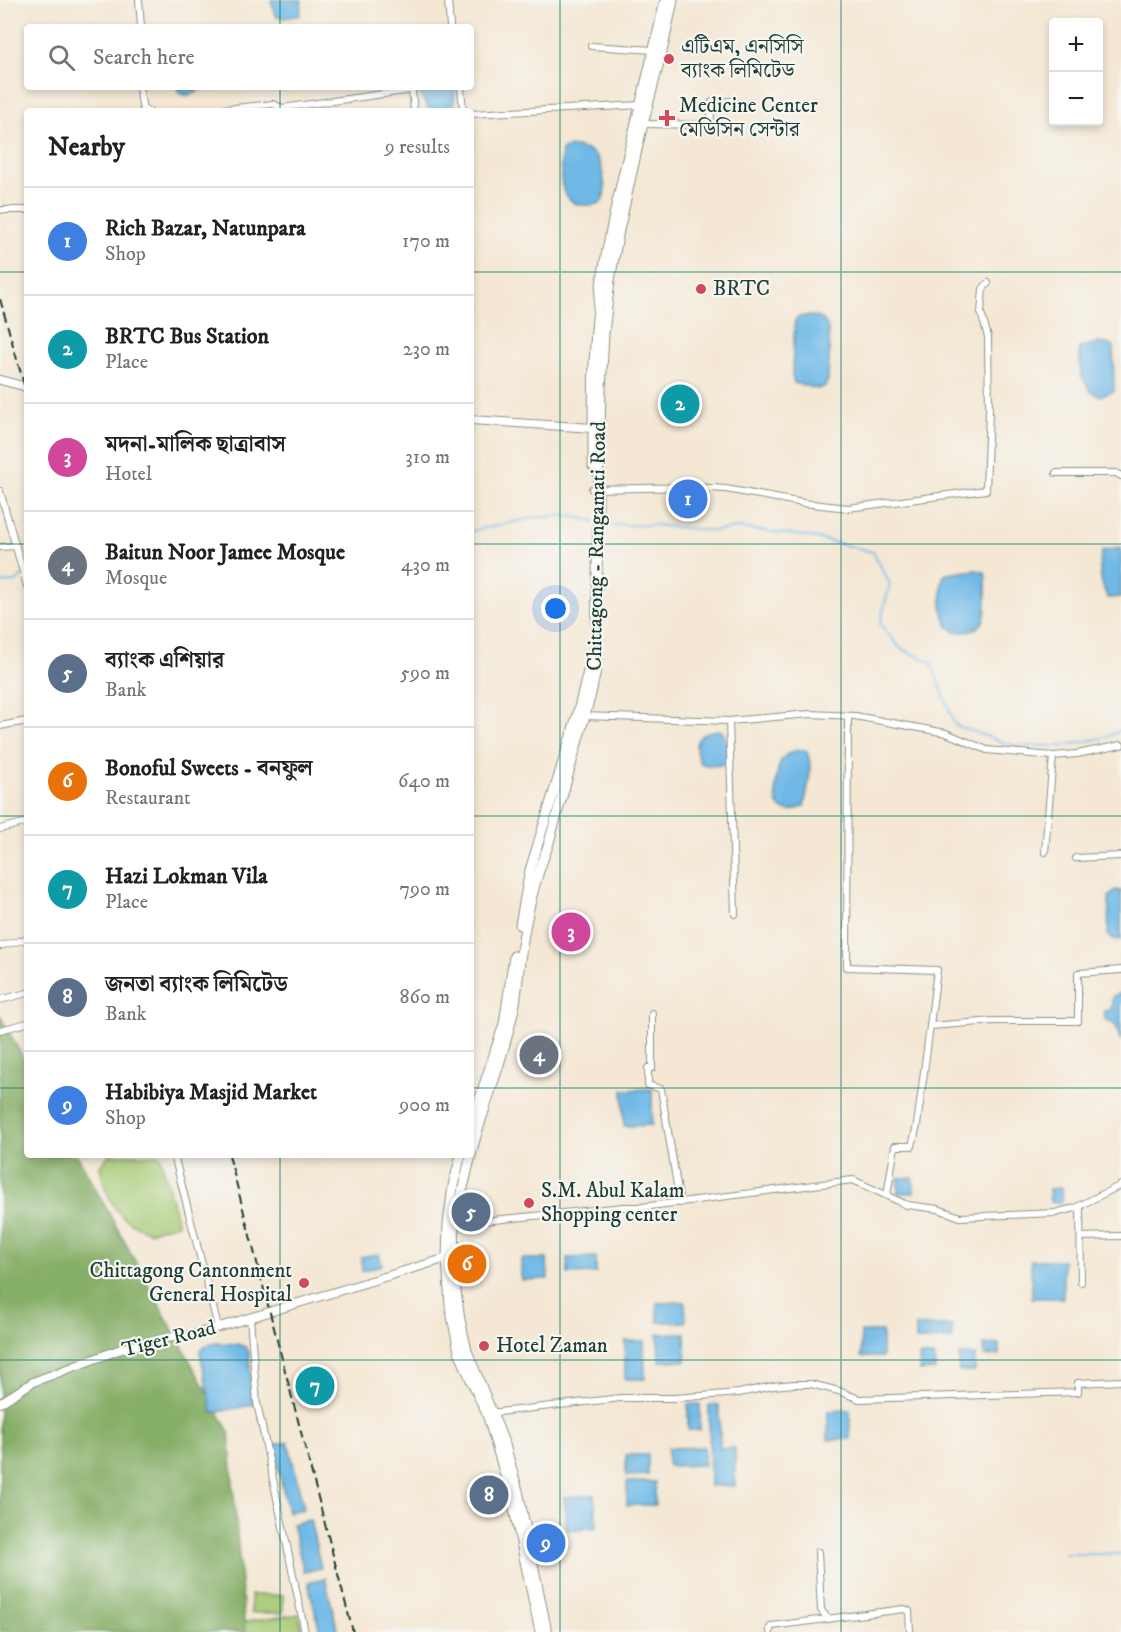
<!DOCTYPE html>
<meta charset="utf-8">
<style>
:root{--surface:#fff;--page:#f6f6f6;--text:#202124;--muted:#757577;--line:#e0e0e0;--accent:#d93025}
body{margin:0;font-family:"IM FELL DW Pica","Noto Serif Bengali",serif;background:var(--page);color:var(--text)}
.controls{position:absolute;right:18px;top:18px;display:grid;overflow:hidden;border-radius:6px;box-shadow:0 3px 9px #0003}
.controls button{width:54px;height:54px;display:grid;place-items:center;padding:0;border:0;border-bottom:2px solid var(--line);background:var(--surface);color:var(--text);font:30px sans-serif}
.you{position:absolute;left:556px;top:609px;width:21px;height:21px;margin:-15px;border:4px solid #fff;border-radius:50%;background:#1a73e8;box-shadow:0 0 0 9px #1a73e833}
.badge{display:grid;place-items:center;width:39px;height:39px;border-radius:50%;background:var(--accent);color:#fff;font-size:20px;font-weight:700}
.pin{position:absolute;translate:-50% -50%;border:3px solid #fff;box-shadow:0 2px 6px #0006}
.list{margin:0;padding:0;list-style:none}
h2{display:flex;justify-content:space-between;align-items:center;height:78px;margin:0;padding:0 24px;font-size:26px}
h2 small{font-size:20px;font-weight:400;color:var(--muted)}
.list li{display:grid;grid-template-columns:39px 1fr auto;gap:18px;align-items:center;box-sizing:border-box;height:108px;padding:0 24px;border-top:2px solid var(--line)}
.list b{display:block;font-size:22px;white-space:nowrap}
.list p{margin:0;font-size:20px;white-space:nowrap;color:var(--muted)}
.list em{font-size:20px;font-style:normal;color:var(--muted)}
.icon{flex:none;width:33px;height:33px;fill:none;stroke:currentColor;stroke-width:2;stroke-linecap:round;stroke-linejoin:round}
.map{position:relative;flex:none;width:1121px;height:1632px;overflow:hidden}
.search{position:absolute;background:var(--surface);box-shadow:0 3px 9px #0003;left:24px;top:24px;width:450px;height:66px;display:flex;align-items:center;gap:15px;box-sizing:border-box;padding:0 21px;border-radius:6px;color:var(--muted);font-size:22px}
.panel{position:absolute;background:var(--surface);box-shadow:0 3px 9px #0003;left:24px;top:108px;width:450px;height:1050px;border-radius:6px}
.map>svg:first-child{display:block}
.green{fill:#a7ca74;stroke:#638454;stroke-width:1.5}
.forest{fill:#85ae66;stroke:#52764d;stroke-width:1.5}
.water{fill:#6fb9e7;stroke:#477b8e;stroke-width:1.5}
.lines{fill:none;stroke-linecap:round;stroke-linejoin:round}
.stream{stroke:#6fb9e7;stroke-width:2}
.minor-casing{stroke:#8a9284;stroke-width:8}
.tertiary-casing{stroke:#8a9284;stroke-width:10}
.trunk-casing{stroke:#8a9284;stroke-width:11}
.minor{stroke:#fff;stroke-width:6}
.tertiary{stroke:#fff;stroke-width:8}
.trunk{stroke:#fff;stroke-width:9}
.rail{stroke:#1f3d34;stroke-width:2;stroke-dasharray:9 4.5;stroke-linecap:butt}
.grid{fill:none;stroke:#0f766e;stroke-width:1.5;stroke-opacity:0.55}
.poi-dot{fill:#d1495b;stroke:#f6f6f2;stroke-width:2}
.labels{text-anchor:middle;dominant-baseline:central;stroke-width:4.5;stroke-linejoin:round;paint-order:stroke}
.poi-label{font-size:21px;fill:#1f3d34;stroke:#f6f6f2;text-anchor:start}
.street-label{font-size:21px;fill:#1f3d34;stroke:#f6f6f2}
</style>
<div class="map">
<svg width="1121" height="1632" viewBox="0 0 1121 1632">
<rect width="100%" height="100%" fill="#f6f6f2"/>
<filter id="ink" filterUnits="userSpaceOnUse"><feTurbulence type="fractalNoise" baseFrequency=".0167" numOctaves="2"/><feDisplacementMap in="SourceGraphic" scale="12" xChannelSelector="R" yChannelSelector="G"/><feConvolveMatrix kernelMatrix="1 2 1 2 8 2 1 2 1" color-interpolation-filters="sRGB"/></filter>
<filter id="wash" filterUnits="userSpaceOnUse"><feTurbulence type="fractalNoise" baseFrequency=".008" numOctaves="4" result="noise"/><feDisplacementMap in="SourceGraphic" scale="24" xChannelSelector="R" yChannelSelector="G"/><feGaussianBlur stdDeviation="1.35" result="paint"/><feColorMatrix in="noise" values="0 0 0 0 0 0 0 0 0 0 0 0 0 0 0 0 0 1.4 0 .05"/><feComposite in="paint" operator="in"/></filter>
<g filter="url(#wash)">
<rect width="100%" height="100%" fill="#f4e7d3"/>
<g class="green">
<path d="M109 1155H160L178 1224 149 1232C141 1228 130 1224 124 1218 109 1205 103 1184 100 1166Z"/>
<rect x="251" y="1595" width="32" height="18"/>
<path d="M299 1614 302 1632H235L234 1624Z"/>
</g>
<path class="forest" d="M0 1016 27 1065V1155H77L229 1432 245 1632H0Z"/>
<g class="water">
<path d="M271 0H302L300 15 285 18 276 16Z"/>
<path d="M177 87H201C196 95 187 97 179 93Z"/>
<path d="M419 87H455L454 105 448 111 430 110 419 93Z"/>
<path d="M575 147C583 149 591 150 596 156 602 164 609 194 601 202 597 206 589 205 583 205 557 203 560 171 562 151L564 148Z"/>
<path d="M806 316C812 316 820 316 824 321 833 329 828 367 828 380L825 386 818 389 794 383 792 375 795 320 799 317Z"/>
<path d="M1097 343 1113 345 1114 391 1100 396 1091 392 1081 375 1079 348Z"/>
<path d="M1121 548V597L1108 598C1100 583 1098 567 1102 551Z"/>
<path d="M975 570 985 572C987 581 986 590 986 600 986 607 987 616 982 623 976 632 958 636 949 627 940 618 941 589 943 577L947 574Z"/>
<path d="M718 730 723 732 726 740 727 761 725 764C719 765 707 768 701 763 698 760 697 753 696 749 695 736 706 731 718 730Z"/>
<path d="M805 750C815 760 807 793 804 806 778 819 774 803 776 781 777 774 778 764 783 758 788 752 797 750 805 750Z"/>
<path d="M1115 890 1121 891V940L1114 939 1108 935 1109 897Z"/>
<path d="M1121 993V1041L1115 1025 1105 1019 1104 1011 1111 1010 1113 996Z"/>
<path d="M652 1089V1125L624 1126 623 1090Z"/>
<path d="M898 1178H913L914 1193H898Z"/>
<path d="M1061 1188 1062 1202H1050L1049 1189Z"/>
<path d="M379 1254 382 1265 362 1271 361 1257Z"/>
<path d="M596 1257V1273L568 1274 567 1258Z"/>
<path d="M521 1259H547L548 1279 521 1280Z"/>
<path d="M1031 1260H1063V1298H1032Z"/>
<path d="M685 1302 686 1322H658L657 1303Z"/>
<path d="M916 1326H952V1339L916 1340Z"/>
<rect x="861" y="1332" width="21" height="25"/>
<path d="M685 1333 686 1361H659L658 1334Z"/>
<path d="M625 1341H644L645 1379H625Z"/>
<path d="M218 1343 237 1344 246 1347 249 1352 253 1405 212 1413 200 1351 207 1345Z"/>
<path d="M999 1344V1355L984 1356V1345Z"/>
<rect x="959" y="1355" width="16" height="16"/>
<path d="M919 1356H934L935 1370 920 1371Z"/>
<rect x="688" y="1404" width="12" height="26"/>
<path d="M709 1405H719L720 1448H735V1486H710Z"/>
<path d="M850 1410V1439L828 1440V1411Z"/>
<path d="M288 1442 304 1509 288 1512 273 1445Z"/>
<path d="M704 1447V1465L668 1466V1448Z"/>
<path d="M626 1455H648V1475L626 1476Z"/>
<rect x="627" y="1482" width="28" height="23"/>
<path d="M594 1495 597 1527 567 1530 564 1497Z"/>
<path d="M310 1520 321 1568 304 1572 292 1524Z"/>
<path d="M325 1578 338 1632H320L308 1582Z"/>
</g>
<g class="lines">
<g class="stream">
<path d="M600 523 611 525H654L714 531 739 528 812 537 873 552 890 584 880 624 900 648 931 662 955 725 1014 746H1062L1107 737 1121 730"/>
<path d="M471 531 533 518 566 515 595 521"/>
<path d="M0 583 16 582 22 576"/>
<path d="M1065 1554H1121"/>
</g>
</g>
</g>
<g filter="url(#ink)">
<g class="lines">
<defs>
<g id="minor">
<path d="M139 0 141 27"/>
<path d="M448 0 450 27"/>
<path d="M591 46 654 50"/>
<path d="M139 87 143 110 149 111"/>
<path d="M461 87 463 111"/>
<path d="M205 111 273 104 282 108 412 90 414 111"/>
<path d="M471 114 641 105"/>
<path d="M643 124 710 125 712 102 734 101"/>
<path d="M3 210H27"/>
<path d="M1056 473H1116L1121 476"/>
<path d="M592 489 695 487 726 489 803 503 848 508 986 490 989 411 988 337 981 313 983 289 988 283"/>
<path d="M0 491 27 586"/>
<path d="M0 547 16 546"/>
<path d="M584 716 729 721 810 714 855 716 946 733 987 750 1053 756 1045 852"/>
<path d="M848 716 847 967 937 970 930 1026"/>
<path d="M729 721 735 914"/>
<path d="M0 726 27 721"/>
<path d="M1053 756 1077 754 1121 745"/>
<path d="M0 829 27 822"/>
<path d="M1076 858 1121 856"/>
<path d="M0 946 27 939"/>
<path d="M0 1000 27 993"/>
<path d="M652 1013V1068H648V1085L661 1089 680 1203"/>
<path d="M0 1030 27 1023"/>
<path d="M174 1155 218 1327"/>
<path d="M887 1195 895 1146H912L917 1125 930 1026 994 1021H1078V973L1121 970"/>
<path d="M1080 1206 1081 1282"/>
<path d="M453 1224 624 1207H642L853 1180 907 1205 938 1209 960 1217 1055 1213 1075 1208 1121 1185"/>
<path d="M1081 1237 1121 1236"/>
<path d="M250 1318 257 1403 305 1632"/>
<path d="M490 1413 621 1398H675L739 1393 773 1386 794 1384H811L839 1391 859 1399 1078 1392V1383L1121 1381"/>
<path d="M818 1552 821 1610 828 1619"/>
<path d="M770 1632V1628L772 1626 904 1609 909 1611 910 1632"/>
</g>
<g id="tertiary">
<path d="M0 380 27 387"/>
<path d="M471 420 593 428"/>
<path d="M0 1403 33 1382 121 1349 166 1338 193 1335 447 1258"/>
</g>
<g id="trunk">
<path d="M593 466C593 406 592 345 601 285 616 189 645 95 665 0"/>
<path d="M520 925 530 870 577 716 593 651"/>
<path d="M471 1125 504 1024 514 956"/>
<path d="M471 1154C484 1105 504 1058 514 1008 518 990 518 971 521 953 526 917 534 881 548 846L591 694 596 670 598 492 601 389 604 333 610 280 619 230 641 132 664 43 673 0"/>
<path d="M461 1155 453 1186 448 1224 447 1258 450 1306 459 1351 471 1380 487 1414 511 1495 540 1632"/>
<path d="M471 1155 454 1225 456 1291 460 1320 467 1351 505 1445 518 1491 547 1632"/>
</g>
</defs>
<use href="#minor" class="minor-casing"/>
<use href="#tertiary" class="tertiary-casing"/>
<use href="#trunk" class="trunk-casing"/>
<use href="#minor" class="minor"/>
<use href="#tertiary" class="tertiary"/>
<use href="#trunk" class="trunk"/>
<g class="rail">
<path d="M0 299 27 395"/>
<path d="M229 1155 353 1632"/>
</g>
</g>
</g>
<path class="grid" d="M280 0V27M560 0V1632M841 0V1632M280 87V111M0 272H27M471 272H1121M0 544H27M471 544H1121M0 816H27M471 816H1121M0 1088H27M471 1088H1121M280 1155V1632M0 1360H1121"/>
<g class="poi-dot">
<circle cx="669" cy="59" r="6"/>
<path d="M664 109h6v6h6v6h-6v6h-6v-6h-6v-6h6z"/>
<circle cx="701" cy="289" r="6"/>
<circle cx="529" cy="1203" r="6"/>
<circle cx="304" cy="1283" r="6"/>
<circle cx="484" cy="1346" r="6"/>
</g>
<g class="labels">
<g class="poi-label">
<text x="681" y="47">এটিএম, এনসিসি<tspan x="681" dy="24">ব্যাংক লিমিটেড</tspan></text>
<text x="679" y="106">Medicine Center<tspan x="679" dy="24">মেডিসিন সেন্টার</tspan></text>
<text x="713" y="289">BRTC</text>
<text x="541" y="1191">S.M. Abul Kalam<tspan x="541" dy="24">Shopping center</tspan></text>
<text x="292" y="1271" text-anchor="end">Chittagong Cantonment<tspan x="292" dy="24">General Hospital</tspan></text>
<text x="496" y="1346">Hotel Zaman</text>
</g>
<g class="street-label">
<text transform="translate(597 546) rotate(-89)">Chittagong - Rangamati Road</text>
<text transform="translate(169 1339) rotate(-14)">Tiger Road</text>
</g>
</g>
</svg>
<div class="controls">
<button>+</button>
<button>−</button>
</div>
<div class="you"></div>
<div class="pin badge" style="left:688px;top:499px;background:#3f7fe0">1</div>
<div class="pin badge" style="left:680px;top:404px;background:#0f9aa8">2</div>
<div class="pin badge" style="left:571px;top:932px;background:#d1479c">3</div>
<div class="pin badge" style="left:539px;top:1055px;background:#6b7280">4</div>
<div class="pin badge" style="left:471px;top:1212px;background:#5c6f8a">5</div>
<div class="pin badge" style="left:467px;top:1264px;background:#e8710a">6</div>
<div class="pin badge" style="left:315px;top:1386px;background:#0f9aa8">7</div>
<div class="pin badge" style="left:489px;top:1495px;background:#5c6f8a">8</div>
<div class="pin badge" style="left:546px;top:1543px;background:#3f7fe0">9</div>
<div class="search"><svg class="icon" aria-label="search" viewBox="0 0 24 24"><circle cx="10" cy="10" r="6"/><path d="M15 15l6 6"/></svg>Search here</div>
<section class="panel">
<h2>Nearby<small>9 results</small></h2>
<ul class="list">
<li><span class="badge" style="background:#3f7fe0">1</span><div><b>Rich Bazar, Natunpara</b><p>Shop</p></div><em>170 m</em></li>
<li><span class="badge" style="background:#0f9aa8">2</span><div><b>BRTC Bus Station</b><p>Place</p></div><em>230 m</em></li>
<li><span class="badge" style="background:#d1479c">3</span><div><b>মদনা-মালিক ছাত্রাবাস</b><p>Hotel</p></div><em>310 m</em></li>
<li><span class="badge" style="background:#6b7280">4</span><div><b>Baitun Noor Jamee Mosque</b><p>Mosque</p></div><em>430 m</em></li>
<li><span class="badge" style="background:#5c6f8a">5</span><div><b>ব্যাংক এশিয়ার</b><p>Bank</p></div><em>590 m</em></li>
<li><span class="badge" style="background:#e8710a">6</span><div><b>Bonoful Sweets - বনফুল</b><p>Restaurant</p></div><em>640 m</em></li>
<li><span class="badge" style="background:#0f9aa8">7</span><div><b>Hazi Lokman Vila</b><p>Place</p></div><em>790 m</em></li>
<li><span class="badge" style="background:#5c6f8a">8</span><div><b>জনতা ব্যাংক লিমিটেড</b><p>Bank</p></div><em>860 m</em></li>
<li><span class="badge" style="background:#3f7fe0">9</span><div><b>Habibiya Masjid Market</b><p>Shop</p></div><em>900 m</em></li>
</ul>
</section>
</div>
